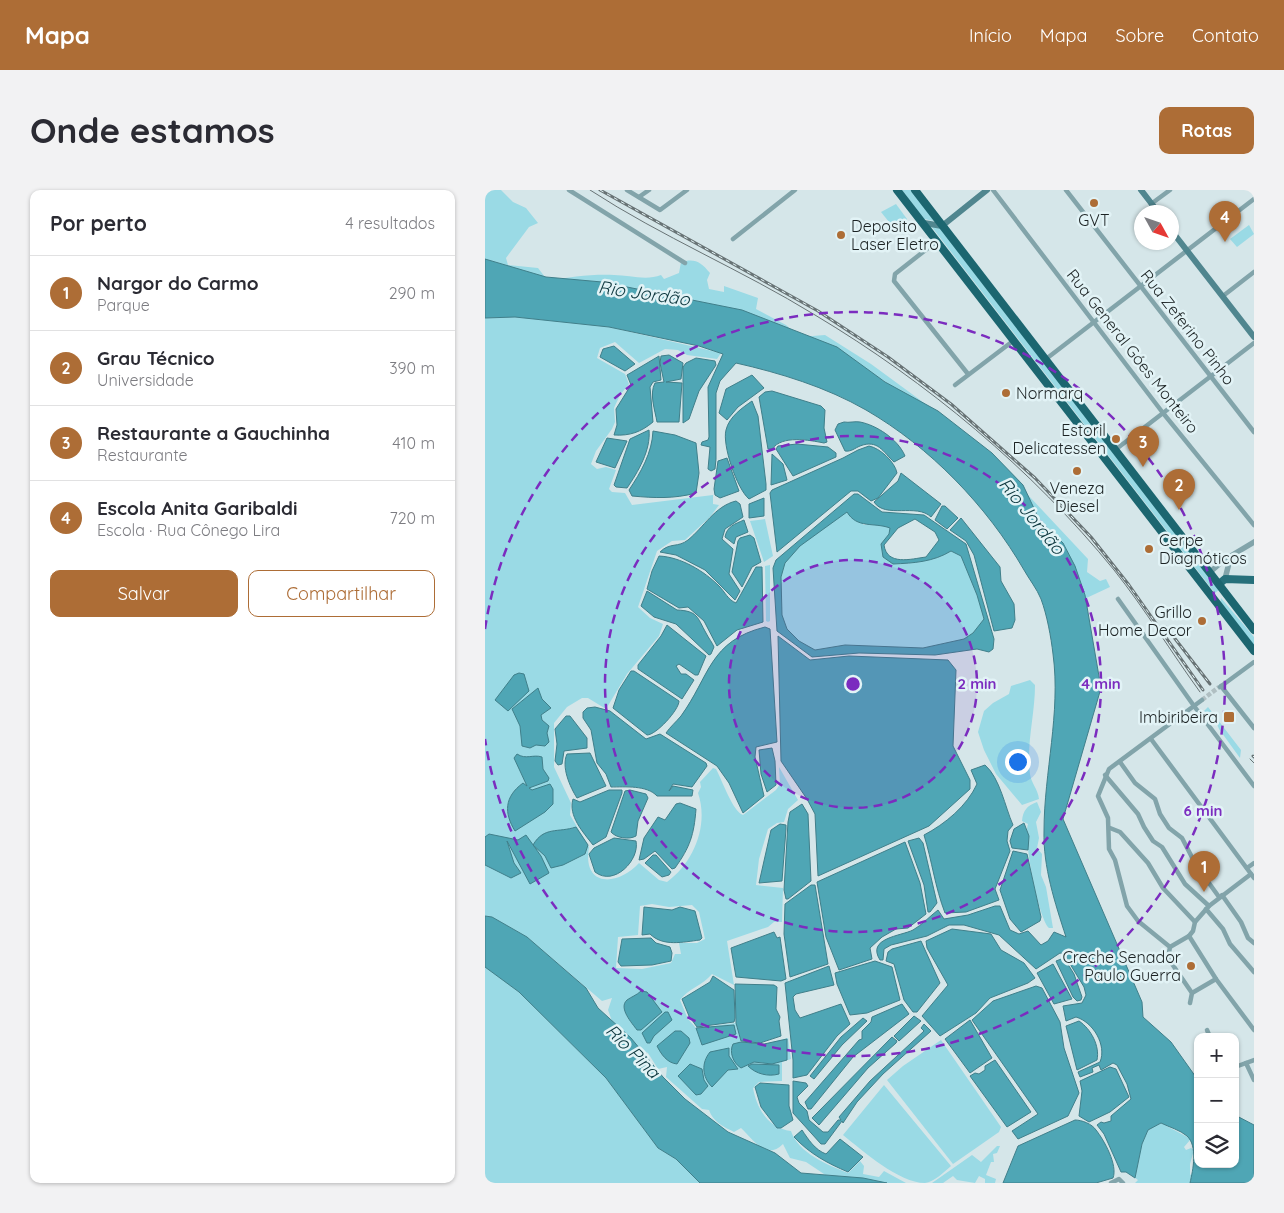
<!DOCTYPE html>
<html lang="pt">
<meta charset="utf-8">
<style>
:root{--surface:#fff;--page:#f2f2f3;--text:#2b2b33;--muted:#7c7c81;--line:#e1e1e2;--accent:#ad6d36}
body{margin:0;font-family:Quicksand,sans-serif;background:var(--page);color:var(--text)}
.controls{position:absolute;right:15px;bottom:15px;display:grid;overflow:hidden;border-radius:10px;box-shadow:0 1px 4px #0004}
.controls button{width:45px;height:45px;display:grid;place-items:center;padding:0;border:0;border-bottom:1px solid var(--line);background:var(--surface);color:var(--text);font:25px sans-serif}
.compass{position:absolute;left:649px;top:15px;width:45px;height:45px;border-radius:50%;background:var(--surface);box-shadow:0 1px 4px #0004;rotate:130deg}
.you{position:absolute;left:532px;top:571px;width:18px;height:18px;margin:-12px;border:4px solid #fff;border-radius:50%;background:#1a73e8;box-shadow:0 0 0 8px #1a73e833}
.badge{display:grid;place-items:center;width:32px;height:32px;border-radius:50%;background:var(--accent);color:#fff;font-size:16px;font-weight:700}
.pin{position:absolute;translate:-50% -41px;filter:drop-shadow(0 1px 2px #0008)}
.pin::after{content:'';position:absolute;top:26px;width:18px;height:15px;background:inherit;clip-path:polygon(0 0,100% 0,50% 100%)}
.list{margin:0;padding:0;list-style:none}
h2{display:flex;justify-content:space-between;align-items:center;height:65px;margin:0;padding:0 20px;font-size:21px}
h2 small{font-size:16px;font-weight:400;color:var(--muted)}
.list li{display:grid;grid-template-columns:32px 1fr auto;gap:15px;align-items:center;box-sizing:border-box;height:75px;padding:0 20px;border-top:1px solid var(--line)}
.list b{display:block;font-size:19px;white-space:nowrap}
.list p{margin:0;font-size:16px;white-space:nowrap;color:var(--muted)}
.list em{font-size:16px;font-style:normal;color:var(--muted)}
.actions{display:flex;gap:10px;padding:15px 20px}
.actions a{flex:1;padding:11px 0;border:1px solid var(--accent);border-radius:10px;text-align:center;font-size:18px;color:var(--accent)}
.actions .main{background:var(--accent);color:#fff}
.icon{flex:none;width:28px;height:28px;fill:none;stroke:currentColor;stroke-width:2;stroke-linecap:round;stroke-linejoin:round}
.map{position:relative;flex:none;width:769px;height:993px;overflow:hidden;border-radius:10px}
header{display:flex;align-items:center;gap:30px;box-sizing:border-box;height:70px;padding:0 25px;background:var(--accent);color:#fff}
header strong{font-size:24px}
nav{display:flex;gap:28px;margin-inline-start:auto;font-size:18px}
.intro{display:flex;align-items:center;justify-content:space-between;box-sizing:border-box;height:120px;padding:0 30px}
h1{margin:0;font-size:35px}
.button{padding:12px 22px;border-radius:10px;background:var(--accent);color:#fff;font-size:18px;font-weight:700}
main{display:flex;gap:30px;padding:0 30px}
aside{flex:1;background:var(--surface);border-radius:10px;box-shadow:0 1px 4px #0004}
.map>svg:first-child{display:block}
.green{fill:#9adae5;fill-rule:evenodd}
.water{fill:#4fa6b5;stroke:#407f8a;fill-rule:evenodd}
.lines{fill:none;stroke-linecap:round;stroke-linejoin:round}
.minor-tunnel{stroke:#b0bfc2;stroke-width:4.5;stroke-dasharray:4.5 2;stroke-linecap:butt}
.minor{stroke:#82a4aa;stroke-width:4.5}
.tertiary{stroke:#82a4aa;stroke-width:5.5}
.secondary{stroke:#50868f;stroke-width:6}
.primary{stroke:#26707b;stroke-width:8}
.trunk{stroke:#1c6670;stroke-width:8}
.tram{stroke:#687375;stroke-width:1}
.rail-casing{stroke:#687375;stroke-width:3}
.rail{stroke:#e2f3f6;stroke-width:1;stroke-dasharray:4;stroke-linecap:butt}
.ring{fill:none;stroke:#7b2cbf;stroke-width:2.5;stroke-dasharray:9 6}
.poi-dot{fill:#ad6d36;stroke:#e2f3f6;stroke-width:2}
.labels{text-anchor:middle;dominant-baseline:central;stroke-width:5;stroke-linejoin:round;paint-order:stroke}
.poi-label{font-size:16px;fill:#1c2324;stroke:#e2f3f6;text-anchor:end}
.street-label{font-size:16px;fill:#1c2324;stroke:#e2f3f6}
.water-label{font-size:18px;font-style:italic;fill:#0d373e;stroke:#e2f3f6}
.centre{fill:#7b2cbf;stroke:#e2f3f6;stroke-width:2.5}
.ring-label{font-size:15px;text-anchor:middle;font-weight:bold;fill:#7b2cbf;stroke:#e2f3f6;stroke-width:5;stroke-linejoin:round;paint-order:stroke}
</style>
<header>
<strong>Mapa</strong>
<nav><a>Início</a><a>Mapa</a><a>Sobre</a><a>Contato</a></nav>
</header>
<div class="intro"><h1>Onde estamos</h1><a class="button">Rotas</a></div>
<main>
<aside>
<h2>Por perto<small>4 resultados</small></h2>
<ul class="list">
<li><span class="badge">1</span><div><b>Nargor do Carmo</b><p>Parque</p></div><em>290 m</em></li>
<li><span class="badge">2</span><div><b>Grau Técnico</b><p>Universidade</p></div><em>390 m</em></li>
<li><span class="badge">3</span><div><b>Restaurante a Gauchinha</b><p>Restaurante</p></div><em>410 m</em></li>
<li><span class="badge">4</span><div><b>Escola Anita Garibaldi</b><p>Escola · Rua Cônego Lira</p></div><em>720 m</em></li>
</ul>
<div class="actions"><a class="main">Salvar</a><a>Compartilhar</a></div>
</aside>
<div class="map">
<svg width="769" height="993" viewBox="0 0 769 993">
<rect width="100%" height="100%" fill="#d5e6e9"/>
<g class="green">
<path d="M0 0H16L28 12 41 18 53 33 44 37 21 68 23 75 53 78 63 91C84 87 107 84 129 85 144 85 161 91 176 85L179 89 194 83 196 72C210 68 216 72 225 83L222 90 224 99 239 102V96L273 108 271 119 301 135 315 147 340 145 386 174 446 218 529 290 603 369 602 382 615 391 621 389 625 397 595 411 453 231 398 190 378 179 0 79Z"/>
<path d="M417 0H427L449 31 439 29Z"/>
<path d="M411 14 422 29V35L412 42 396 22Z"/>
<path d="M764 35 769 44 752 57 745 49Z"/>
<path d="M446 36 454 37 734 400 730 403 726 398Z"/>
<path d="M30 127 124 137 236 163 232 169 202 165 193 160 180 159 154 173 130 152 115 158 112 168 140 184 144 194 135 205 129 218 130 232 127 239 111 261 106 274 112 279 121 277 131 280 124 299 127 302 140 303 147 315 228 305V314L234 315 225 327 200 350 187 351 172 361 153 417 165 428 178 434 174 446 142 484 121 519 103 508H97L82 517 69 533V577L86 613 85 625 104 657C97 697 132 697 154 673L174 690 182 692C209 672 224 635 213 603L216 597 215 592 228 578 231 579C237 590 248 622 258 625L291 600 295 594 294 577 313 610 303 619 299 632 292 633 283 639 274 669 271 695 298 698 297 732H289L283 737 242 751 249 795 227 784C218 795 203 799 195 810L203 829 211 838 251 833 256 852 279 854 303 848 306 869 297 872V891L274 892 268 898C272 920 284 938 306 941 313 963 343 975 363 983L375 971 379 976 378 984 394 987 399 981 421 993H370L345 988 321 972 305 968 298 954C281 971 269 950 256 938L249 942C239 937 228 932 224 920L217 919 181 887 182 877 173 879 163 863 152 858 127 831 123 820 127 808 117 811 42 747 7 727 0 726V128ZM167 714 184 717 207 715 214 722 220 749 212 753H194L196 764H190L186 773 157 779 131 778 133 747 153 745 155 716Z"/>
<path d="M362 321 379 335 394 334 405 338 404 344 396 354 398 367 408 374C429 373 448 372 466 361L476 366 492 405 499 429 488 443 479 449 438 458 360 455 330 460C320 455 309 449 302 440 293 428 293 386 300 373 309 357 345 329 362 321Z"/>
<path d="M280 329 288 366 279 372 265 331Z"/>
<path d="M285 375V431L283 432 281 431 280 376Z"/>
<path d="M736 408 769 447V456L735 414Z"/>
<path d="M545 490 550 495C550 525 541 554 545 584 546 593 553 599 554 609L537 615 511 584 499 560 493 542 499 521 508 513 524 504 526 496Z"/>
<path d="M723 517 756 560 755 568 734 539 730 529 725 528 719 521Z"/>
<path d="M552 612 556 622 551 632 554 648 552 658 557 664 556 685 561 697 568 738H564C553 727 538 648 543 634L537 631C538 620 542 616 552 612Z"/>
<path d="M0 777 34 802 121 888 173 958 191 969 215 993H0Z"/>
<path d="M456 850 516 937 514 942 468 974 402 890 418 876Z"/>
<path d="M399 895 466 976C459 982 449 992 440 993 414 993 378 961 358 945Z"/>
<path d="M676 933 706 949 699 957 701 960 706 958 709 960 705 974V985L707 984 705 993H650L653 990 650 988 657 954 663 940Z"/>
<path d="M512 956H515L512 963 508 964 509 972H506L501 985 511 989 510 993H500V989L494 986 490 993 472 990 468 986 458 993H447L487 965 496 972Z"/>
</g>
<g class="water">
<path d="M0 69 61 87 117 92 257 120 352 157 400 192 453 221 507 263 538 295 555 331 578 353 590 376 600 405 616 498 578 629 657 812 658 827 686 852 713 890V974H750V925L769 935V993H705C708 980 713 956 702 946 695 940 684 937 676 933L663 940 657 954 650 988 641 982H636L619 944 612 935 616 932 619 933 626 931V926L646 909 642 894 632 875 628 873 616 880 614 875 607 878 608 882 595 887 593 882 615 872C622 855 608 832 591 827L581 831 578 816 597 813 601 805 599 797 579 764 575 763 551 779 514 745 479 735H464L442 746 406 755 399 759 398 770H395C381 748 416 746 428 740 437 735 445 726 453 720L459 729 483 725 510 716H515L525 740 534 744 543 741 556 755 563 751 569 742 581 747C570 713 558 677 559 641 559 582 576 523 568 464 566 447 562 425 556 409 552 399 544 389 539 380 502 316 445 257 381 220 341 197 295 183 251 173L235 191 231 203V269L230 279 226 281 223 279 225 257 216 255 217 252 223 250 224 247 223 197 238 164 214 156 124 137 30 127 0 128Z"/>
<path d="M129 156 150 174 140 181 115 167 118 159Z"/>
<path d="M184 165 198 173 196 189 181 192 197 193 194 232H172C170 220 164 204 170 193L179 192 175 173 176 166Z"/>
<path d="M174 166 176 190 168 192 165 197 168 232C156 242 145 246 129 245L132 235 131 219 146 195 142 185Z"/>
<path d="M211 168 230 171 231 175 214 201 204 229 198 233V177L201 173Z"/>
<path d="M267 185 279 198 253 217 242 230 234 223 241 199Z"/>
<path d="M287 201 336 216 340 220 339 238 342 252 339 253C324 250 297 245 287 259H283L274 207 280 202Z"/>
<path d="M267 211 273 226 281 294V300L264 309C252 299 237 255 241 240 244 227 257 218 267 211Z"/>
<path d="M359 232C364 233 370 231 375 232 391 235 413 249 420 266L409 272C398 262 393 249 375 256 370 258 366 262 360 261L350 240 353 234Z"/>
<path d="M164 240C166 260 153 282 142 298L131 297 129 295 145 249Z"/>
<path d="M168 241 190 245 211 253 214 283 211 303C189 309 169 308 147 306L144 300C156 282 167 263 168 241Z"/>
<path d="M122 248 142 251 130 278 111 272Z"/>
<path d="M312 254 343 257 351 263V267L308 286 291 259 293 256Z"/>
<path d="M384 256C395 258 410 272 412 283L393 308 386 311 373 301H366L292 362 285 303 287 300 358 268 373 260Z"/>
<path d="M287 264 298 274 302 290 286 295Z"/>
<path d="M242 268 254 301 235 308 230 305 229 299 233 271Z"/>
<path d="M416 283 456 314 446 327C432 313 400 329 389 312L413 291Z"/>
<path d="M369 304H373L397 322 439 325 481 354 509 449 508 459 504 462 492 459 450 465 374 463 327 467 292 441 288 378 291 370ZM362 322C372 339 389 332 405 338L404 344 396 354 398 367 408 374C429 373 448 372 466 361L476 366 492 405 499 429 488 443 479 449 438 458 360 455 330 460 314 451 302 439 297 425 296 387 300 373 315 356ZM430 329 450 342 454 350 441 367C426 369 402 376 399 355L413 338Z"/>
<path d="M279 308V326L264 328V314Z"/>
<path d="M251 311 255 314 258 327 240 339 237 349 248 359 244 384 255 401 250 410 220 380 191 365 175 362C185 352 193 358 203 350 219 337 230 316 251 311Z"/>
<path d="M457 316H460L473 328 462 339 450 330Z"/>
<path d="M476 328 515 377 516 391 529 414 530 430 527 438 509 441 489 365 481 351 465 340Z"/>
<path d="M259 330 263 342 251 347 249 354 240 347C242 336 250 334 259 330Z"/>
<path d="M265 345 269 348 276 372 267 377 257 397 247 382 253 351 255 348Z"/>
<path d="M174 366C196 367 219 381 234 396 240 402 243 410 251 413L271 377H277L278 432 252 440 232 456 219 431 203 417 194 418 162 399 167 381Z"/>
<path d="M162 401 192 420C213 421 212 427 221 443 224 449 227 452 229 457L226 464 224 465 191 434 169 427 156 416Z"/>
<path d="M182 435 221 466 213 485H210L194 474 191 476 196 484H201L209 490 197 509 153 479V475L176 446Z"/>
<path d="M280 437 285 439 292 552 271 557 270 567 279 606 258 623 244 593 232 576 181 543C185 537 191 532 196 526 225 486 224 451 280 437Z"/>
<path d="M293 446 325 470 364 466 463 470 471 480 468 556 485 590V599L444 636 333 686 330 624 322 609 296 571Z"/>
<path d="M146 481H149L194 511C194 520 171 545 162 545L128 518 134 500Z"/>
<path d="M34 483 39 484 44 501 23 521 10 510 29 485Z"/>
<path d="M53 498 57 509 66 518 56 525 57 530 64 536 62 543 64 552 60 556 51 555 45 558 37 556 35 536 27 519Z"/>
<path d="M110 517 125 521 161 549 175 544 221 573 222 576 207 597 188 594 184 601 188 596 208 600 207 606H172C162 595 140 597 126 597L121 584 112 573 106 540 98 528V522L102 518Z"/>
<path d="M81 526H85L102 548V558L79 561 77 574 73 575 70 571 72 554 70 539Z"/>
<path d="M287 558 290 571 291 595 282 602 276 584 274 560Z"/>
<path d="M105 563 121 596 92 608C85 597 76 577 82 564Z"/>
<path d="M32 564C41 570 48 564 57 567L58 579 64 588 63 591 44 598 47 600 65 594 68 599V614L60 622 30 641C19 623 19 607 38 593L42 596 29 568Z"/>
<path d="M500 575C515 588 520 617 528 635L523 641 522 651 525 661 510 699 514 710 481 722 460 723C450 697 447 671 439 645 460 634 482 616 492 594L486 580Z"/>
<path d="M124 600H137V603L121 647 108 655C98 642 83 626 88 609L95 612Z"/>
<path d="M145 600 161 604 163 608 153 631 151 646C144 650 131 648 126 642L140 601Z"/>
<path d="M195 613 211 619C209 645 205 657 190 678L187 679 170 661 159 669 154 670 159 648 173 627 180 630 191 614Z"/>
<path d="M317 614 323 624 326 691 303 709H301L299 700 303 632 305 622Z"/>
<path d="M539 633 544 646 543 660 527 658 525 651 529 639Z"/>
<path d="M295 634 301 635V639L297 691 274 693 286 640Z"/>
<path d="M91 637 103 655 100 664 78 675 66 678 60 666 48 655C59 636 73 643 91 637Z"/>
<path d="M4 644 33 650 41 645 56 666 64 683 45 694 22 651 29 673 36 683 26 688 0 675V647Z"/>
<path d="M129 648 151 651C155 670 129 697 110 682L104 664 109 658Z"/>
<path d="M434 648 438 653 452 713 445 722H443L439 695 423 651Z"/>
<path d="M420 652 435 693 441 724 423 738 411 739 397 747 385 758 387 769 354 780 341 747 332 692Z"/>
<path d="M528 661 542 664 556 727 555 731 536 742 525 729 515 700Z"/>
<path d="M168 665H171L186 682 184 685 177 687 160 673Z"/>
<path d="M326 695H330L343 774 305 787 299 744 300 714Z"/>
<path d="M159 717 187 720 195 717 210 721 217 748 215 750C198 752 178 757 165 744L157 745Z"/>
<path d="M0 726 7 727 42 747 101 798 113 818 146 848 178 887 200 909 243 942 290 963 316 983 378 988 402 993H215L191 969 173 958 121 888 34 802 0 777Z"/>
<path d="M467 739 506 744 516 760 539 773 550 788 543 793 505 808 491 823 455 846 437 826 463 795 442 758 441 751Z"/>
<path d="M289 742 292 748 295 747 301 789 296 791 251 787 246 758Z"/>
<path d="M166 748 171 753 185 757 187 763 186 771 167 775 136 776 133 772 137 749Z"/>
<path d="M436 751 455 793 432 822H428L419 810 409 774 401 771 403 762 407 759Z"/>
<path d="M579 768 589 784 597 807 596 810 592 811 588 807 571 771Z"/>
<path d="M390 771 407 777 415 810 382 823 365 825 352 794 350 783Z"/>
<path d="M568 774 587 809 569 814 552 783Z"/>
<path d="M344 776 349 795 311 804 308 807 310 820 315 828 356 814 365 834 352 846 322 885 308 888V870L300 793Z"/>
<path d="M228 786 249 800 250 828 249 832 212 837 204 826 197 809 225 792Z"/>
<path d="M250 794 289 795 292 797 291 819 295 827 294 831 296 846 275 853 256 851 251 833Z"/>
<path d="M551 796 557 798 575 832 579 858 594 903 583 926 533 949 527 941 553 924 487 830 508 811Z"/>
<path d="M156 801 162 802 177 822 156 840H152C147 833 133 818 142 810 146 807 152 805 156 801Z"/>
<path d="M417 814 424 824 368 867 326 919H323L320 912 374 850 377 849V841L386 832 387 827Z"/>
<path d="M180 822H183L187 830 169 846 165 853H162L157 843Z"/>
<path d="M429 826 436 831 414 851 409 846Z"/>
<path d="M378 828 382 831 357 855 329 889 325 886 356 847Z"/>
<path d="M485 830 507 868 485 883 460 849Z"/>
<path d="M594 831C606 839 615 856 612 870L592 880 581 836Z"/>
<path d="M439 834 446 841 398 884 372 912 358 933 357 931 340 954H336L308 923V891L321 893 323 896 312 907 314 913 322 921 324 930 338 942H343L353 930H356L354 927 385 891 439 841 436 838Z"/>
<path d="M249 835 251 844 217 855 211 838Z"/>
<path d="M190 841H196L204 848 205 853 192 874C182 873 176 864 172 856Z"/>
<path d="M407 847 412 851 411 853 383 878 334 935 327 928 334 921Z"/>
<path d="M302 849V870L287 874 269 872 256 878C248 873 244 862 248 854L256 852 279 854Z"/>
<path d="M244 858V866L253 879 243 880 227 897C217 887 216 873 225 862Z"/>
<path d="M510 870 546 922 522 937 485 886 490 883 494 884 500 880V876Z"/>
<path d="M205 874 217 879 219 890 223 896 216 904 211 905 193 886Z"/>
<path d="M267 874 294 875V884C283 887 271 884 263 876Z"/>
<path d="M625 877 631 879 644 907 625 922 604 932 594 926 597 901 595 891Z"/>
<path d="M275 893 304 895V916L308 930 296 938H292L276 917 270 897Z"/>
<path d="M590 930C597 930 607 934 611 940 619 950 633 975 628 988L611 993H518L533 956Z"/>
<path d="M317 940C323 949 330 960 341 964L355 949 378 967 363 982C342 973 325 964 309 947Z"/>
</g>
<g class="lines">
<path class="minor-tunnel" d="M717 510 734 497"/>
<g class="minor">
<path d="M84 0 200 73"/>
<path d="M142 0 175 20 202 0"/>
<path d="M508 0 678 223 769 335"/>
<path d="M581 0 769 242"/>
<path d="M154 7 164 0"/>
<path d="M666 14 685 0"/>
<path d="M248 49 310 0"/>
<path d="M452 51 410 84 409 91 483 184"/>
<path d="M738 106 769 82"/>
<path d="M561 169 769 9"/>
<path d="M470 195 528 151"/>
<path d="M630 260 769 153"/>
<path d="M633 409 709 516 769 596"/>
<path d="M736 496 769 538"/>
<path d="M735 497 769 472"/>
<path d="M666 549 769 688"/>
<path d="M635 572 650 593 670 609 675 624 684 638 697 648 711 675 734 707"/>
<path d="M620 585 653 624 659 637 668 651 677 657 700 694 724 716"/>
<path d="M625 638 635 642 663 673 678 698 710 732"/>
<path d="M762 678 769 673"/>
<path d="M737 705 756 732 763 748 769 753"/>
<path d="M721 719 738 739 745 754 769 782"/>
<path d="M704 746 731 789 769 840"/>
<path d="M685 757 704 746 708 741 710 732 724 716 766 684"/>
<path d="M707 803 731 789"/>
<path d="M705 813 707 803 683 768 685 757 653 731 642 716 630 670 624 659 623 628 613 606 624 579 717 510"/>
<path d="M722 840 725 847"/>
<path d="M761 873 769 890"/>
<path d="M750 877 769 870"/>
<path d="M626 993 634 989 638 993"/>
</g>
<g class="tertiary">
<path d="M724 383 739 370 769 352"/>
<path d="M740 389 745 369"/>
</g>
<g class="secondary">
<path d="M656 0 673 22"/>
<path d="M439 33 457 36 502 0"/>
<path d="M686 40 769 147"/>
</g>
<path class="primary" d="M734 394 740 389 769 390"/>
<g class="trunk">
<path d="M412 0 769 461"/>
<path d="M430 0 769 440"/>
</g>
<g class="tram">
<path d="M105 0C177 47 257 80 330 125 442 192 547 279 629 380 660 419 686 462 715 502"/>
<path d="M765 569 769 573"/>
</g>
<defs>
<g id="rail">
<path d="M115 0 333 121 403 167 466 214 550 288 606 347 644 395 718 500"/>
<path d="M681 437 725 494"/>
<path d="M768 566 769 567"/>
</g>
</defs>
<use href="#rail" class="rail-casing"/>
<use href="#rail" class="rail"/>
</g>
<circle cx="368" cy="494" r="124" fill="#7b2cbf" fill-opacity=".12"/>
<g class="ring">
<circle cx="368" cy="494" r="124"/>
<circle cx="368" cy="494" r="248"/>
<path d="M0 439A372 372 0 1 1 0 549"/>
</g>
<g class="poi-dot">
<circle cx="609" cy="13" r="5"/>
<circle cx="356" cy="45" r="5"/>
<circle cx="521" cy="203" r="5"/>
<circle cx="631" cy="249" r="5"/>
<circle cx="592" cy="281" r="5"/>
<circle cx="664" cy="359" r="5"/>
<circle cx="717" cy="431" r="5"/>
<rect x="738" y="521" width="12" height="12" rx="2.5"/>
<circle cx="706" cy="776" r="5"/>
</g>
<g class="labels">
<g class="poi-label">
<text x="609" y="30" text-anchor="middle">GVT</text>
<text x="366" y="36" text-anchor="start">Deposito<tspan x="366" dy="18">Laser Eletro</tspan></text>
<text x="531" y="203" text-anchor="start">Normarq</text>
<text x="621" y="240">Estoril<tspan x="621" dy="18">Delicatessen</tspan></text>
<text x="592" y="298" text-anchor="middle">Veneza<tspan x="592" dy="18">Diesel</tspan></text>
<text x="674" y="350" text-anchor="start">Cerpe<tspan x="674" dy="18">Diagnóticos</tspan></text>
<text x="707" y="422">Grillo<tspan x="707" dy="18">Home Decor</tspan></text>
<text x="733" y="527">Imbiribeira</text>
<text x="696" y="767">Creche Senador<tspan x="696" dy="18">Paulo Guerra</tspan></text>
</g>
<g class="street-label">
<text transform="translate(703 137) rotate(52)">Rua Zeferino Pinho</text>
<text transform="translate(648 161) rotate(52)">Rua General Góes Monteiro</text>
</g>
<g class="water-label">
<text transform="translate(159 103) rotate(8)">Rio Jordão</text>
<text transform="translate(547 326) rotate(51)">Rio Jordão</text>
<text transform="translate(148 861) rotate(45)">Rio Pina</text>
</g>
</g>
<circle cx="368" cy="494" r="8" class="centre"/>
<g class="ring-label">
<text x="492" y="499">2 min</text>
<text x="616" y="499">4 min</text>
<text x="718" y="626">6 min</text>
</g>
</svg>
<div class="controls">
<button>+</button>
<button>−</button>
<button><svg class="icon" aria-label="layers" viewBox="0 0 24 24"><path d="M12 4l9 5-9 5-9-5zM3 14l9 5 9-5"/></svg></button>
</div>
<svg class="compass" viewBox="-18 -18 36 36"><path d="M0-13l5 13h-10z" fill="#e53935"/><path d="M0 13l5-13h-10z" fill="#7c7c81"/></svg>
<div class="you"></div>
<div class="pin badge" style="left:719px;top:702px">1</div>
<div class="pin badge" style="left:694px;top:320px">2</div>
<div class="pin badge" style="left:658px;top:277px">3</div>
<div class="pin badge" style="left:740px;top:52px">4</div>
</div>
</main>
